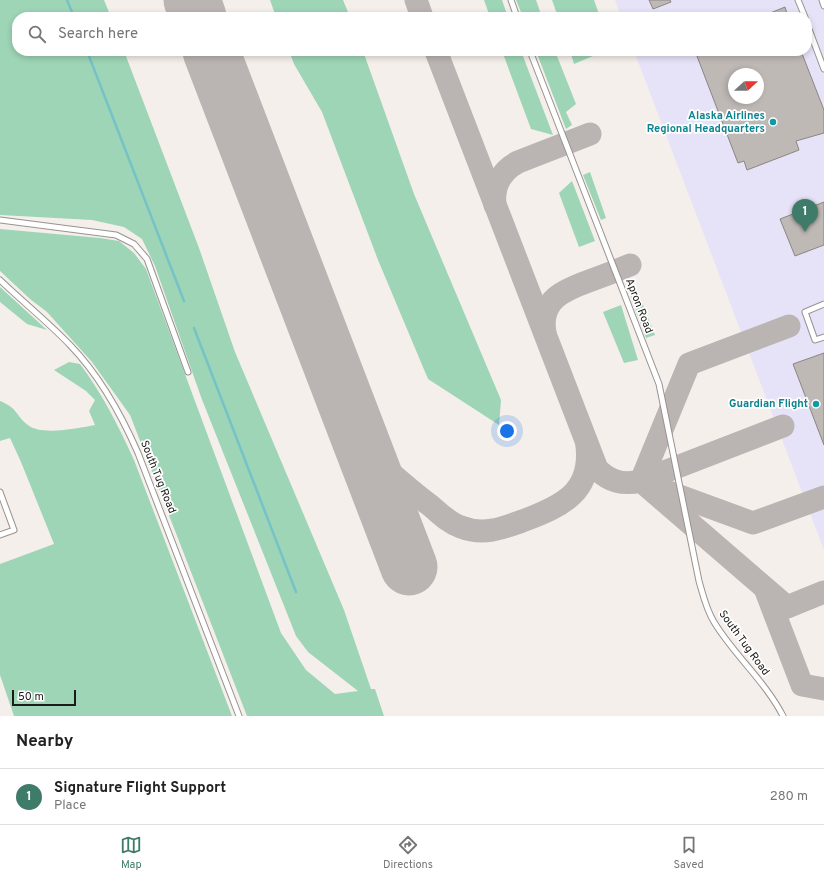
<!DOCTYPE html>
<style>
:root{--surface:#fff;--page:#f2f2f2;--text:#222;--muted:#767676;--line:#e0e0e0;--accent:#3e7c69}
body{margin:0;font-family:Overpass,sans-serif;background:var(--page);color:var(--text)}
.compass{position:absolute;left:728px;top:68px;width:36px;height:36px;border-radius:50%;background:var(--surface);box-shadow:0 2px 6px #0003;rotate:69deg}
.scale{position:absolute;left:12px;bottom:10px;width:64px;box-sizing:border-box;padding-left:4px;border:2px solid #1d1b19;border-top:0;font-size:11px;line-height:14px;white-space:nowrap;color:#1d1b19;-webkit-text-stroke:3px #fff;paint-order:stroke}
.you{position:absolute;left:507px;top:431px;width:14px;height:14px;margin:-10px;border:3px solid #fff;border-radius:50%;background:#1a73e8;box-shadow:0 0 0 6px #1a73e833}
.badge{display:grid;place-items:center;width:26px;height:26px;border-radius:50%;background:var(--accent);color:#fff;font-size:13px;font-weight:700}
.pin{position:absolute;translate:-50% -33px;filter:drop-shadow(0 1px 2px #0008)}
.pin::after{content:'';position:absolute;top:21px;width:14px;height:12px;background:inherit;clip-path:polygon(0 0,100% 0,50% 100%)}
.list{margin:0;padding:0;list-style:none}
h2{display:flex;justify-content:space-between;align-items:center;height:52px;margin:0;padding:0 16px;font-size:17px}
h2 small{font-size:13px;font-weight:400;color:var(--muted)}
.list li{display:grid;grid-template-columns:26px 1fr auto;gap:12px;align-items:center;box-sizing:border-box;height:56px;padding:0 16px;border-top:1px solid var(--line)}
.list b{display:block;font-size:15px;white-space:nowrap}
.list p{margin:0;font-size:13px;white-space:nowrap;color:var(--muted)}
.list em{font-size:13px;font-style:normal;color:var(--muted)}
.icon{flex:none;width:22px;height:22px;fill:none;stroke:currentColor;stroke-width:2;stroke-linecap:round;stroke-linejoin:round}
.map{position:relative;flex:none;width:824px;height:716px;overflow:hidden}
.search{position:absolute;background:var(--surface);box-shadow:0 2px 6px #0003;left:12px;right:12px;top:12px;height:44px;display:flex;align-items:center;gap:10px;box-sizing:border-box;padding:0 14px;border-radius:16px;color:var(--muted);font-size:15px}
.sheet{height:108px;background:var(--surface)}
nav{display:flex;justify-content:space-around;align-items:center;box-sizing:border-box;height:56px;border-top:1px solid var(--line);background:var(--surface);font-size:11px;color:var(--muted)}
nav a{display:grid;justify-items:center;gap:2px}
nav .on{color:var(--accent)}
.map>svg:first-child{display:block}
.commercial{fill:#e6e3f9;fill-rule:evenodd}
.green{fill:#9ed5b6}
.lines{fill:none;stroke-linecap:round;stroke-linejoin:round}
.stream{stroke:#76c3c7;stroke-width:2.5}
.taxiway{stroke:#bab5b2;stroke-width:23}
.runway{stroke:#bab5b2;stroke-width:57}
.building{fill:#bfb9b6;stroke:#8b8583;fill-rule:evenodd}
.lane-casing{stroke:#989390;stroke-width:7}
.lane{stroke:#fff;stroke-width:5}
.culture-dot{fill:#0f9aa8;stroke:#fff;stroke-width:1.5}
.labels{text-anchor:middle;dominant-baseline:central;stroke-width:3.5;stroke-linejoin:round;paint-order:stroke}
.culture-label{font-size:11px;font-weight:bold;fill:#0d838f;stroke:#fff;text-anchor:end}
.street-label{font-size:11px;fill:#1d1b19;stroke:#fff}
</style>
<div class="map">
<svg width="824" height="716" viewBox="0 0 824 716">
<rect width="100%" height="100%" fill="#f5efeb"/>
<path class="commercial" d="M615 0H824V550L634 51H807V17H621ZM734 74H758V98H734Z"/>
<g class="green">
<path d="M0 0H104L111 17H17V51H124L199 248 235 352 344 610 371 689H375L384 716H247L130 415 92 362 47 312 30 299 0 271V229L100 238 119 241 134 253 146 269 281 633 306 670 335 694 358 691 308 652 296 636 201 397 155 266 142 239 124 227 92 220 0 215Z"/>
<path d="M270 0H343L350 17H276Z"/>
<path d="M484 0H502L508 17H490Z"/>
<path d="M516 0H536L542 17H523Z"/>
<path d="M552 0H594L600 17H558Z"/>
<path d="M289 51H363L414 194 501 400 499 425 428 379 378 260 322 112 294 64Z"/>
<path d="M502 51H521L553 135 531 129Z"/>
<path d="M536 51H555L576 104 566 112 572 125 566 129Z"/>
<path d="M570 51H605L574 64Z"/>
<path d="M590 172 606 218 601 220 583 175Z"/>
<path d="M572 181 595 241 579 247 559 193Z"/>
<path d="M0 287 47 330 27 324 0 302Z"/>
<path d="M636 287 655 335 646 338 629 292Z"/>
<path d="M621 305 638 360 624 363 603 312Z"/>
<path d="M69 362 80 364C103 395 118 425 134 460L232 716H14L0 675V564L54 544 21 462 10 438 0 441V401C18 408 15 415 28 425 41 436 79 428 95 425L89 411 95 400 86 391 54 370Z"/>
</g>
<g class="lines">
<g class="stream">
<path d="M67 0 74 17"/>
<path d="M87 51 184 301"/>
<path d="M194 328 296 592"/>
</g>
<g class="taxiway">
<path d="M416 0 422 17"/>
<path d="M436 51 597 469C610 482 623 485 641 481L783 426"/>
<path d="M495 205C493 187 501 171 518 162L590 134"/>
<path d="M545 333C539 300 564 290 589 281 603 276 616 271 630 265"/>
<path d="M366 451C387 470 408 489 431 506 440 514 449 523 461 527 484 536 503 528 525 520 562 506 592 492 587 446"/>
<path d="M641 481 689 364 789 326"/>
<path d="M641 481 787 607 824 592"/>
<path d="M655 487 753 523 824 497"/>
<path d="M766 591 802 685 824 689"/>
</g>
<g class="runway">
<path d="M192 0 198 17"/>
<path d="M211 51 409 567"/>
</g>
</g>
<g class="building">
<path d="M649 0H670L671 2 653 9Z"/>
<path d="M785 7 788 17H763V16Z"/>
<path d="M695 51H801L824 110V133L796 141 799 150 747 170 744 161 738 163ZM734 74H758V98H734Z"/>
<path d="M824 202V245L795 256 780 219Z"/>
<path d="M824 353V445L793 364Z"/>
</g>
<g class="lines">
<defs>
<g id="lane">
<path d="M511 0 517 17"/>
<path d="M798 0 805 17"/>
<path d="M822 0 824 6"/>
<path d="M807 24 824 69"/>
<path d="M530 51 659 384 699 581C703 595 706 609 714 622 734 655 765 681 783 716"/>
<path d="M0 220 116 235 134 244 147 259 188 372"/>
<path d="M0 280C23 302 48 322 70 345 99 375 121 414 138 453L239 716"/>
<path d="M824 304 805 312 815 340 824 337"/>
<path d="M0 492 14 530 0 535"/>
</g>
</defs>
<use href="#lane" class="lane-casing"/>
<use href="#lane" class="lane"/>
</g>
<g class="culture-dot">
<circle cx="773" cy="122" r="4"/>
<circle cx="816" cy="404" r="4"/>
</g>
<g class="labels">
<g class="culture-label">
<text x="765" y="116">Alaska Airlines<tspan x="765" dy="13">Regional Headquarters</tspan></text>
<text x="808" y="404">Guardian Flight</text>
</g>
<g class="street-label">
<text transform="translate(639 306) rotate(69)">Apron Road</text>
<text transform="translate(158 477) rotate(68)">South Tug Road</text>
<text transform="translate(744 643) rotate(54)">South Tug Road</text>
</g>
</g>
</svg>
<svg class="compass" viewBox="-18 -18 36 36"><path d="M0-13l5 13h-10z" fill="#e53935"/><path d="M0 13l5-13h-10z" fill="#767676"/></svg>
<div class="scale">50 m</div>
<div class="you"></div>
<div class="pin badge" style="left:805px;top:232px">1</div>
<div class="search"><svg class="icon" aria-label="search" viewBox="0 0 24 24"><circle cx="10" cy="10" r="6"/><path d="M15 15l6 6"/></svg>Search here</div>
</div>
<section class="sheet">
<h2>Nearby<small></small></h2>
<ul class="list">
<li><span class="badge">1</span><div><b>Signature Flight Support</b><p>Place</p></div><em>280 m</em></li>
</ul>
</section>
<nav>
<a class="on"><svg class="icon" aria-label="map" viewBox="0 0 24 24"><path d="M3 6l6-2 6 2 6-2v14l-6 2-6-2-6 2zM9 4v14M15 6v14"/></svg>Map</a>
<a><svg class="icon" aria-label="directions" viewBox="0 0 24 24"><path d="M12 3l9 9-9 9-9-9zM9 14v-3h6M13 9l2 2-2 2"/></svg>Directions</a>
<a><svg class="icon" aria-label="saved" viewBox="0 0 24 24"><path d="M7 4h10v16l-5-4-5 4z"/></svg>Saved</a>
</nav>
